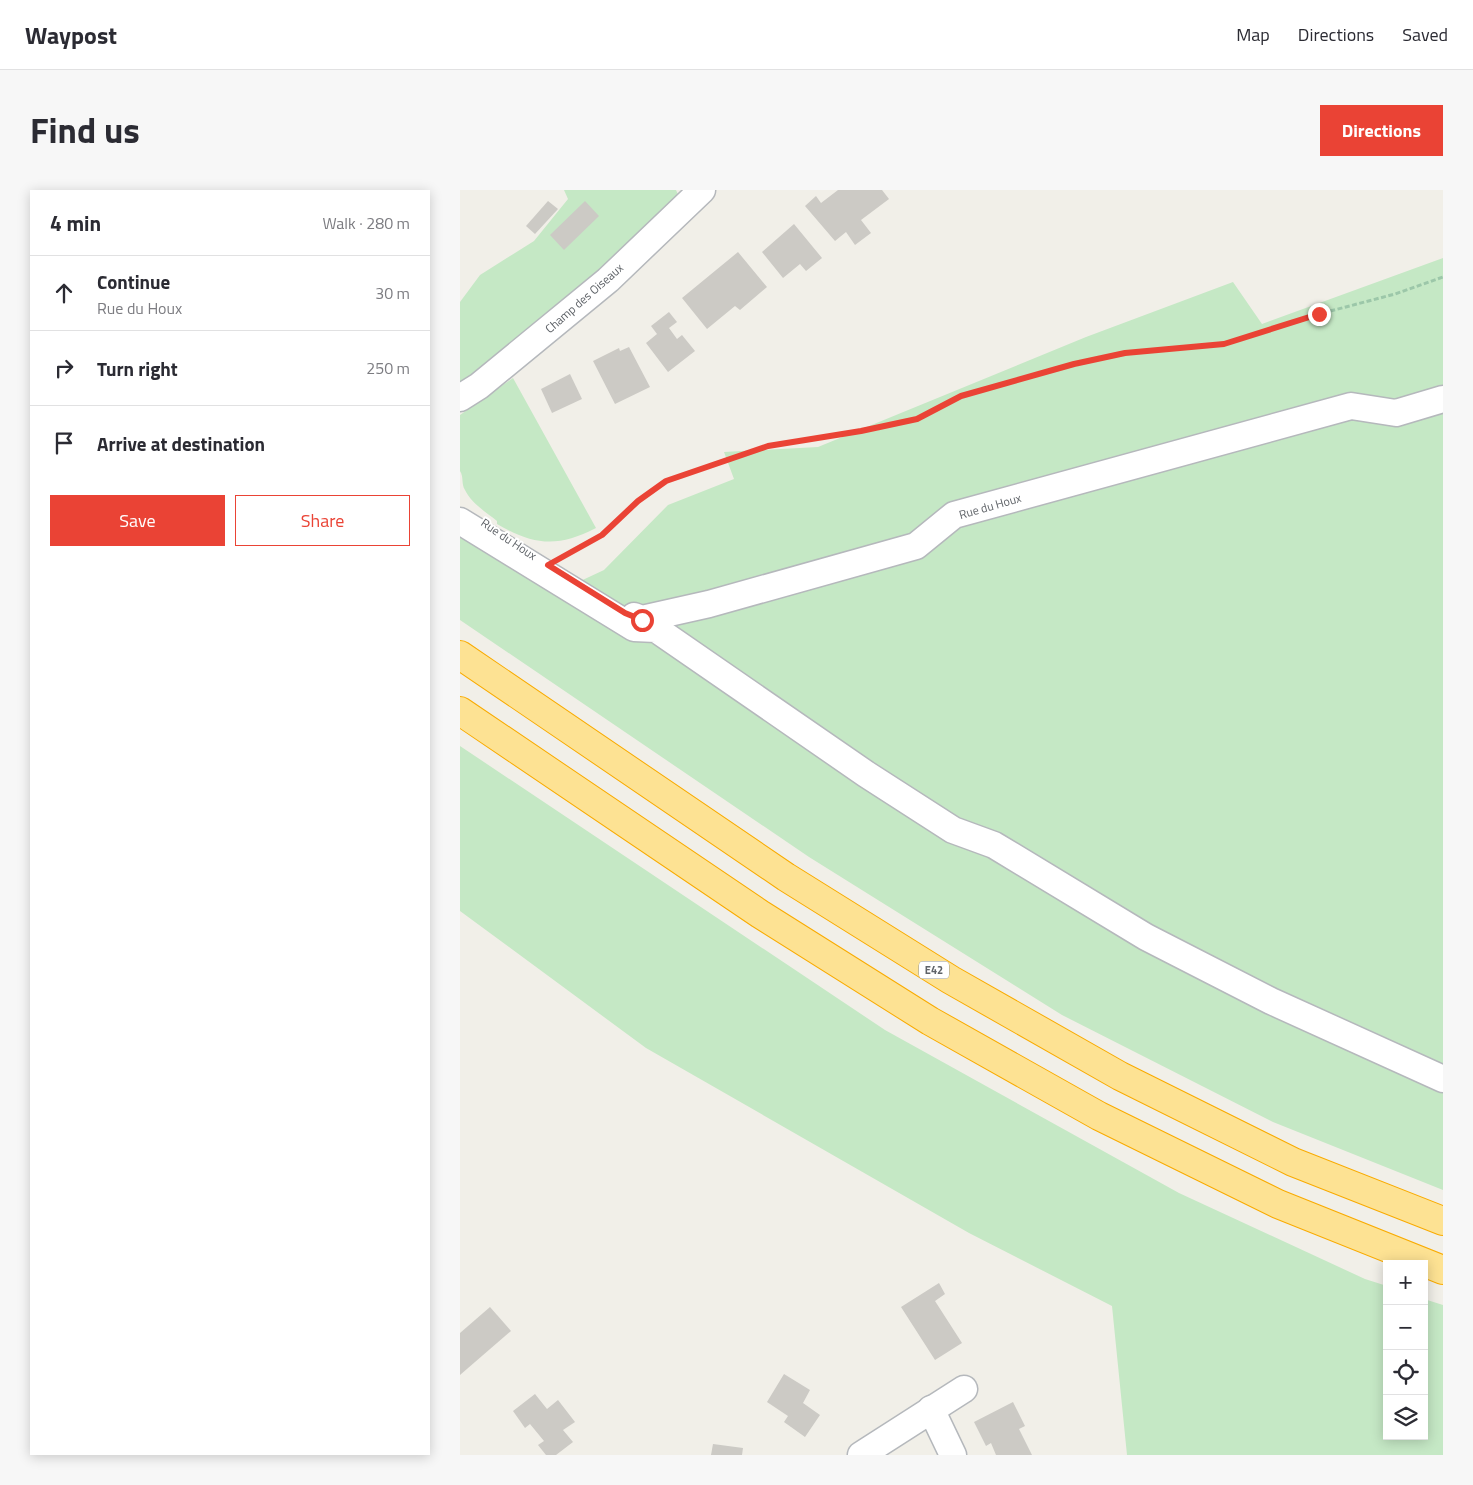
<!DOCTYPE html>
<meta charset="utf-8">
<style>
:root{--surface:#fff;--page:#f7f7f7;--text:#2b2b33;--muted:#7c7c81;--line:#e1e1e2;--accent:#ea4335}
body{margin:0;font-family:"Titillium Web",sans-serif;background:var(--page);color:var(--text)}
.controls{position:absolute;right:15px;bottom:15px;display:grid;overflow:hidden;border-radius:0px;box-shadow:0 2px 12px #0003}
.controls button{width:45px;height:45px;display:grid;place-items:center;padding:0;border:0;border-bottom:1px solid var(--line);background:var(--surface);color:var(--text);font:25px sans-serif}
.stop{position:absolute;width:15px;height:15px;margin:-11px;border:4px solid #ea4335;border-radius:50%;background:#fff}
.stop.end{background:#ea4335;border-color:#fff;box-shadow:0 1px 5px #0008}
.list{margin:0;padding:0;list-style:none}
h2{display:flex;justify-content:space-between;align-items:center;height:65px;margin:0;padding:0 20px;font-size:21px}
h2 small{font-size:16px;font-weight:400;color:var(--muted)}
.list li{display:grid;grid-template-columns:32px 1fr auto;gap:15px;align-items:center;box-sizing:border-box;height:75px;padding:0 20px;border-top:1px solid var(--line)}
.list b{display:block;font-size:19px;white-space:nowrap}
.list p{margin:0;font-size:16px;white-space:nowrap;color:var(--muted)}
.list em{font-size:16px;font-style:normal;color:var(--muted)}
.actions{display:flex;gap:10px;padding:15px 20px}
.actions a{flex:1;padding:11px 0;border:1px solid var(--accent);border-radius:0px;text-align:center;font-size:18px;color:var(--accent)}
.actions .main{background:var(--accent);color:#fff}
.icon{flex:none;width:28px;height:28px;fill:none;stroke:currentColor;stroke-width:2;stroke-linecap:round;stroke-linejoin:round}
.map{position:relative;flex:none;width:983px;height:1265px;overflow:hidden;border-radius:0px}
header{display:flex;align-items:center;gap:30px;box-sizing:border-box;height:70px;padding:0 25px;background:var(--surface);border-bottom:1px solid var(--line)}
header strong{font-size:24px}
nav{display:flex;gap:28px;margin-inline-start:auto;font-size:18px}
.intro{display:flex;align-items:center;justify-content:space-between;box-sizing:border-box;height:120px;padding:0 30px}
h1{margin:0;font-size:35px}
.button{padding:12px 22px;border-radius:0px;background:var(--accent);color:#fff;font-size:18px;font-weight:700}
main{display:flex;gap:30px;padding:0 30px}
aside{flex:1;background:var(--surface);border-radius:0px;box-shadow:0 2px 12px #0003}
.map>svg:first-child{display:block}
.green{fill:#c5e8c5}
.building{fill:#cccac5}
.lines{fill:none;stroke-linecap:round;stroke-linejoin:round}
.minor-casing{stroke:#b5b8bc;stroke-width:29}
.highway-casing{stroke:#f9ab00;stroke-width:30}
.path{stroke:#9cc7a9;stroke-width:3;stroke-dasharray:5 2.5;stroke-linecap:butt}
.minor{stroke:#fff;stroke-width:26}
.highway{stroke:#fde293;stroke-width:28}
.route{stroke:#ea4335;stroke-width:6}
.labels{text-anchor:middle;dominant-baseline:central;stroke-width:4;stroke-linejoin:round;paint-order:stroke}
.shield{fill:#fff;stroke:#8f9295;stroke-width:1}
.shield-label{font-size:11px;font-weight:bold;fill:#5f6368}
.street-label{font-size:12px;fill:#5f6368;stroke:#fff}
</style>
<header>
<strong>Waypost</strong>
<nav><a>Map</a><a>Directions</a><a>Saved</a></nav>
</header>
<div class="intro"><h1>Find us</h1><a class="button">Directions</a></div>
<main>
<aside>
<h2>4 min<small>Walk · 280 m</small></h2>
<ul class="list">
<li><svg class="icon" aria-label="ahead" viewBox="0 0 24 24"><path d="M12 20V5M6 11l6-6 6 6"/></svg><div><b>Continue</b><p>Rue du Houx</p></div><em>30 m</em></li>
<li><svg class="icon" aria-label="right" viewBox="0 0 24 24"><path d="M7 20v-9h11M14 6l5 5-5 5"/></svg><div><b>Turn right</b></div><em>250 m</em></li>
<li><svg class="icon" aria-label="arrive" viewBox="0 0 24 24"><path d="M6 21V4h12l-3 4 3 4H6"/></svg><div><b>Arrive at destination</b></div></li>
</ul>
<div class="actions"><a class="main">Save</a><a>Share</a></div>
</aside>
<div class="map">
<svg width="983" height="1265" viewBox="0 0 983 1265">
<rect width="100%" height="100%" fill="#f1efe8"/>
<g class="green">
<path d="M104 0H216L221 11 41 166 0 194V112L20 85 74 51 108 9Z"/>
<path d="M983 68V1000L813 932 602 825 349 667 0 430V337L99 401 144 380 208 315 274 289 264 262 358 257 626 147 773 92 802 134Z"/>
<path d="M53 188 136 338C97 358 74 355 37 334V331C26 322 11 313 5 300 1 294 4 287 0 281V225Z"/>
<path d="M0 556 425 840 719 1003 905 1089 927 1096V1246H964V1109L983 1115V1265H667L652 1116 509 1043 186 858 0 721Z"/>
</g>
<g class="building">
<path d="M378 0H422L429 9 401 30 411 43 395 55 386 42 375 51 345 16 356 6 361 13Z"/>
<path d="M88 11 98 19 75 44 66 36Z"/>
<path d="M125 11 139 26 104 60 90 45Z"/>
<path d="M334 34 362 68 346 81 340 74 323 88 302 62Z"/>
<path d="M278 62 307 97 280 120 275 116 247 139 222 108Z"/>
<path d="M209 122 217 132 209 138 217 149 222 145 235 161 208 182 186 153 197 144 191 136Z"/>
<path d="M169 157 190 197 155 214 133 171 159 158 160 161Z"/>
<path d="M110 184 122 209 92 223 81 199Z"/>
<path d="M479 1093 485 1104 475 1111 502 1153 475 1170 441 1117Z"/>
<path d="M30 1117 51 1141 0 1185V1143Z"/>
<path d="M324 1184 350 1200 343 1213 360 1225 345 1247 324 1232 328 1226 307 1212Z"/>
<path d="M75 1204 87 1219 98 1210 115 1232 103 1240 113 1252 96 1265H86L78 1255 84 1251 70 1234 65 1238 53 1221Z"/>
<path d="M553 1212 565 1236 559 1239 572 1265H536L531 1253 526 1256 514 1232Z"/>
<path d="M253 1254 283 1258 282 1265H251Z"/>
</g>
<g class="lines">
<defs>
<g id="minor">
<path d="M0 208 19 196 148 90 242 0"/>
<path d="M0 331 174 438 196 439 406 584 493 640 534 655 686 747 811 811 983 889"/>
<path d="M174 426 182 429 249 414 456 356 494 325 891 216 936 223 983 209"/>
<path d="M471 1219 493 1265"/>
<path d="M401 1265 504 1199"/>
</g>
<g id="highway">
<path d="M0 465 326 687 491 790 660 886 833 972 983 1031"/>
<path d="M0 521 300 724 470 831 639 926 818 1014 983 1080"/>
</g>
</defs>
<use href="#minor" class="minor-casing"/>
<use href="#highway" class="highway-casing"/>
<path class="path" d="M103 366 142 345 178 311 206 291 308 256 401 241 457 229 501 206 614 174 665 163 764 154 844 128 935 104 983 87"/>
<use href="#minor" class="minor"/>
<use href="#highway" class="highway"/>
</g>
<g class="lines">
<path class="route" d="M182 430 165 423 88 375 142 345 178 311 206 291 308 256 401 241 457 229 501 206 614 174 665 163 764 154 859 124"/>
</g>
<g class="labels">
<rect class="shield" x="459" y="771.5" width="30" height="17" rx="4"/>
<g class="shield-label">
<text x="474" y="780">E42</text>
</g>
<g class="street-label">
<text transform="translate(124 108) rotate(-41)">Champ des Oiseaux</text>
<text transform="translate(530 316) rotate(-16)">Rue du Houx</text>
<text transform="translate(49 349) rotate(34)">Rue du Houx</text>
</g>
</g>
</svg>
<div class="controls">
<button>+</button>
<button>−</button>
<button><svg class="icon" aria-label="locate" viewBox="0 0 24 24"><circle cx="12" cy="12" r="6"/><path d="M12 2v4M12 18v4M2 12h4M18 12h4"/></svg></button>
<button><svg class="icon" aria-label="layers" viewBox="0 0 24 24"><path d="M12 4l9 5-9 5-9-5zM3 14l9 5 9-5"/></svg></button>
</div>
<div class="stop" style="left:182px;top:430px"></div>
<div class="stop end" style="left:859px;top:124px"></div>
</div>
</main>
